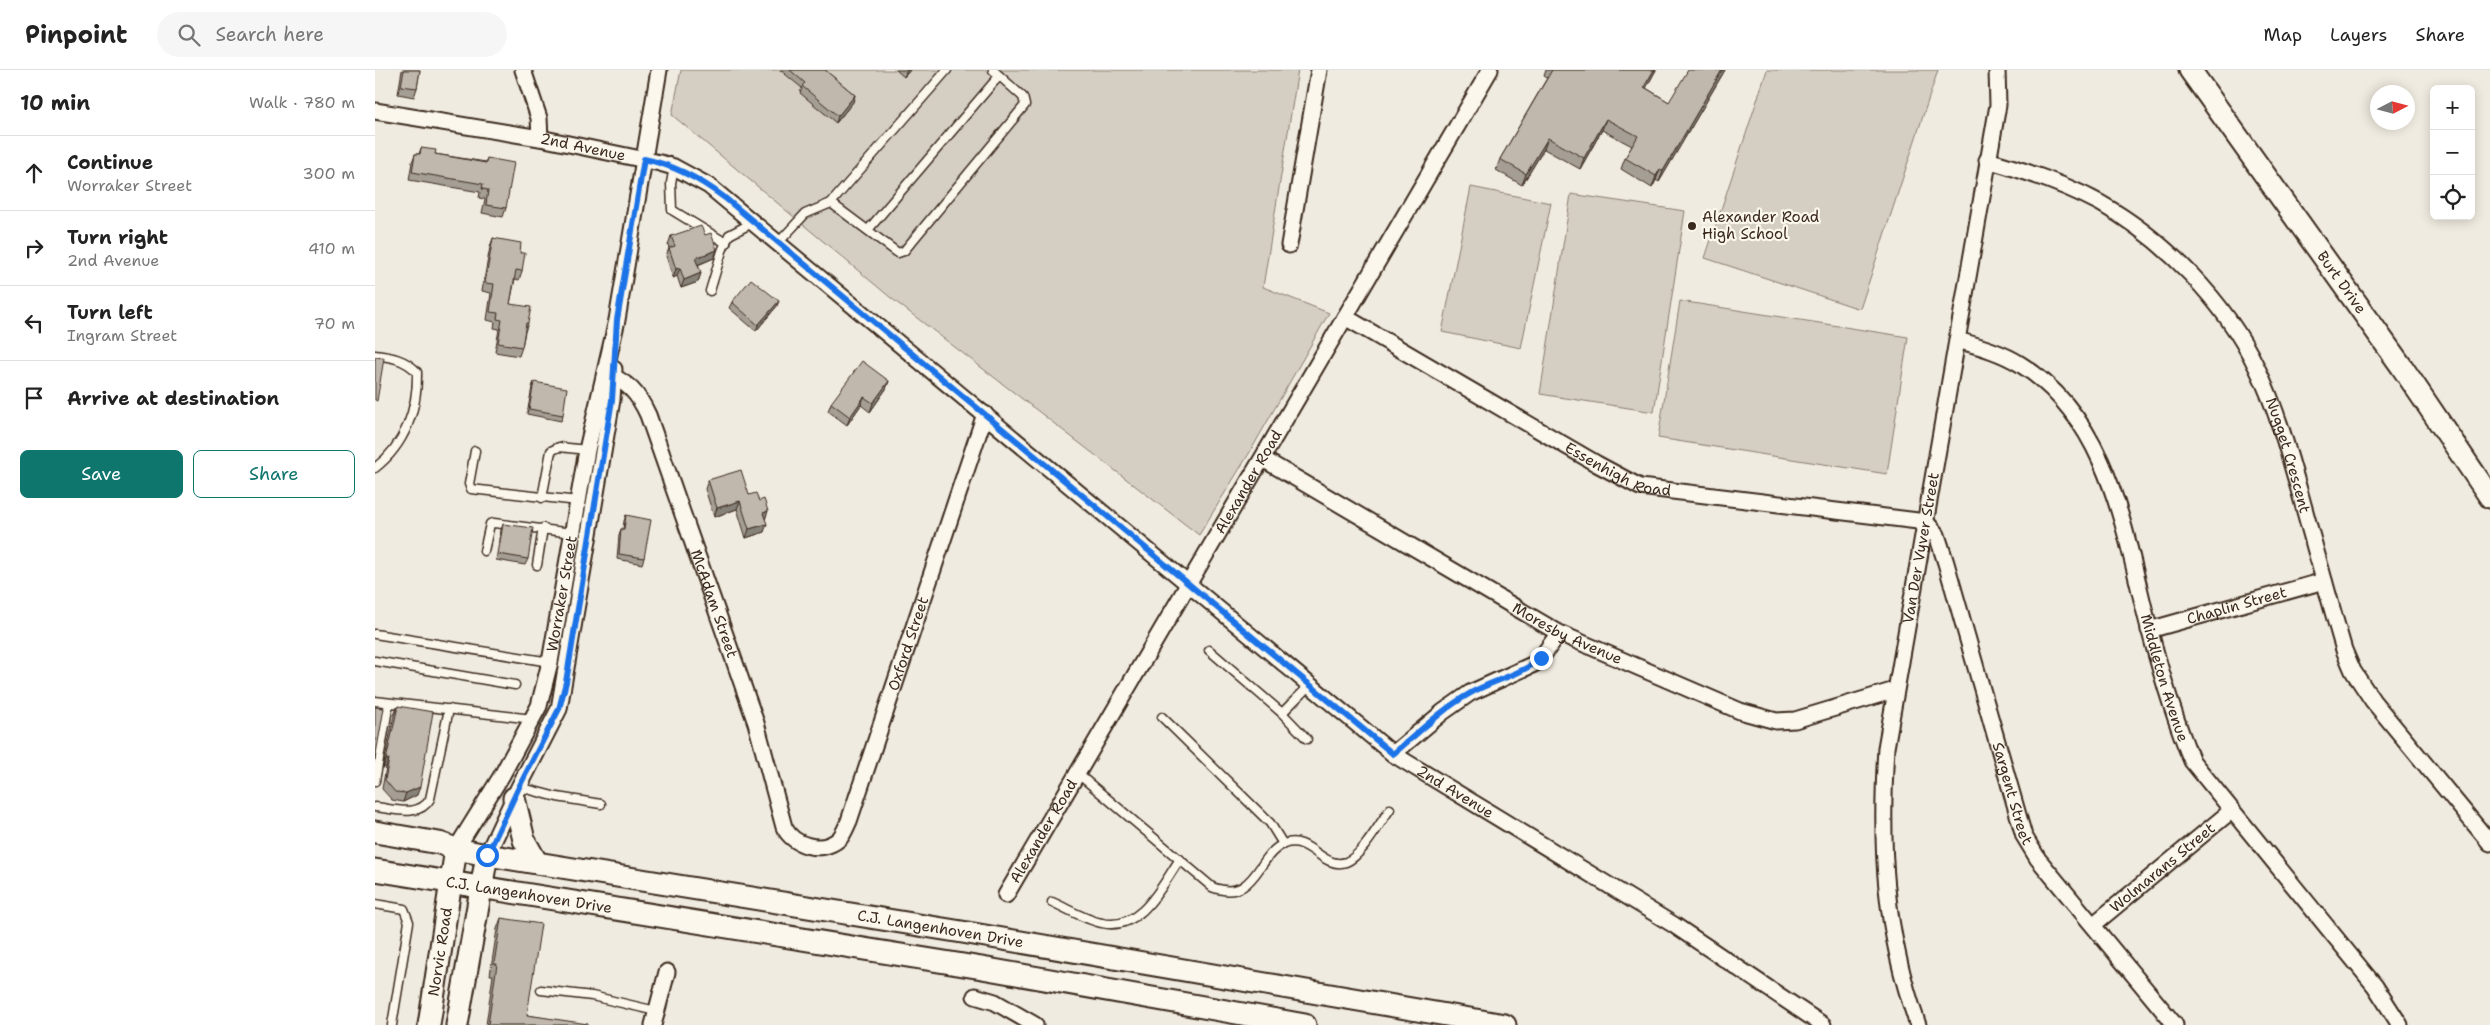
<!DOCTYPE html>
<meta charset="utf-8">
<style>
:root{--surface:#fff;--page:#f6f6f6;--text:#222;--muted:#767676;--line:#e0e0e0;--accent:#0f766e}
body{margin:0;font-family:"Shantell Sans",sans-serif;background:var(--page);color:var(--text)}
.controls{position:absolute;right:15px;top:15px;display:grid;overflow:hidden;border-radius:8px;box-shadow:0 2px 12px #0003}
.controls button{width:45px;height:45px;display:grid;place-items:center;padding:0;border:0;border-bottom:1px solid var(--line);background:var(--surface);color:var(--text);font:25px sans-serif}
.compass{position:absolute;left:1995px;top:15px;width:45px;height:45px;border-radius:50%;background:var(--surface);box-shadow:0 2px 12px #0003;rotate:84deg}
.stop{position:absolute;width:15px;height:15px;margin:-11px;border:4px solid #1a73e8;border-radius:50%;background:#fff}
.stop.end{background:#1a73e8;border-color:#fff;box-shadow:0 1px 5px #0008}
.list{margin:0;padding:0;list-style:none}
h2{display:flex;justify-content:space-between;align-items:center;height:65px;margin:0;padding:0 20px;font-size:21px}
h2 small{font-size:16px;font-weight:400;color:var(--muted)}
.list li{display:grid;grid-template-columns:32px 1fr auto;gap:15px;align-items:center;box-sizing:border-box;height:75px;padding:0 20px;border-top:1px solid var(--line)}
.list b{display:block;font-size:19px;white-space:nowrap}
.list p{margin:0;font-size:16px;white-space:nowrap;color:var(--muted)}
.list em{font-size:16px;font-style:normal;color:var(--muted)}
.actions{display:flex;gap:10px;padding:15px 20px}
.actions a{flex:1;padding:11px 0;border:1px solid var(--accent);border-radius:8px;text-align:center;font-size:18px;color:var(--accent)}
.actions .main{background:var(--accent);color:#fff}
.icon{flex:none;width:28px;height:28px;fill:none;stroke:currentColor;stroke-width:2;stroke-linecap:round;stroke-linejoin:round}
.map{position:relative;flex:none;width:2115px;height:955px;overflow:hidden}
header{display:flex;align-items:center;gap:30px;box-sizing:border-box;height:70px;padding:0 25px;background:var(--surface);border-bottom:1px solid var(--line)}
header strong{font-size:24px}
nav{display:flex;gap:28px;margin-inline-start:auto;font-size:18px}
.search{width:350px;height:45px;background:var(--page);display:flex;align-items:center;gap:12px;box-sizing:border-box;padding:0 18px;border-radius:28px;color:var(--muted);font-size:19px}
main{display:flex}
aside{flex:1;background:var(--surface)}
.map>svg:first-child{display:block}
.green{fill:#d5cec3;stroke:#887c70}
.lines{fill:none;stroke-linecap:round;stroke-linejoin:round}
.lane-casing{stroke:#3b2a1e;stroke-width:11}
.street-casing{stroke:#3b2a1e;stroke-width:19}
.secondary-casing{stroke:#3b2a1e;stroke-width:25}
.lane{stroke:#fbf7ec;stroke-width:8}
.street{stroke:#fbf7ec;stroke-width:15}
.secondary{stroke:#fbf7ec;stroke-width:21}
.wall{fill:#a59e95;stroke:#3b2a1e}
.shaded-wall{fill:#868179;stroke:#3b2a1e}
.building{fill:#c0b8ad;stroke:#3b2a1e}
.route{stroke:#1a73e8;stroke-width:6}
.poi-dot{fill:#3b2a1e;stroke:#fbf7ec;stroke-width:2}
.labels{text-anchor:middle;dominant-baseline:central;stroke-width:4.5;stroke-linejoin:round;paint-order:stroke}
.street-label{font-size:15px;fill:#3b2a1e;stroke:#fbf7ec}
.poi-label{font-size:15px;fill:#3b2a1e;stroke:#fbf7ec;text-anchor:start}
</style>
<header>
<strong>Pinpoint</strong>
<div class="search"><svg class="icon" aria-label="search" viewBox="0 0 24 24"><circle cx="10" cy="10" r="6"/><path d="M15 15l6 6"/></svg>Search here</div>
<nav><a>Map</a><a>Layers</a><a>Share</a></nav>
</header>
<main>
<aside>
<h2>10 min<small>Walk · 780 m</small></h2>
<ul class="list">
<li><svg class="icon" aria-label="ahead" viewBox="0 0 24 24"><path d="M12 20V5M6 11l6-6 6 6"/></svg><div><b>Continue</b><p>Worraker Street</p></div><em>300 m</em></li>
<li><svg class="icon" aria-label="right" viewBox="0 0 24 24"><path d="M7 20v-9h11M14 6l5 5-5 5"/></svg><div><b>Turn right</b><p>2nd Avenue</p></div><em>410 m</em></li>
<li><svg class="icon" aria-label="left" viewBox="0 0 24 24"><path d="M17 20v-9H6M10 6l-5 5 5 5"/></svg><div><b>Turn left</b><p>Ingram Street</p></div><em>70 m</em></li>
<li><svg class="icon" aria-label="arrive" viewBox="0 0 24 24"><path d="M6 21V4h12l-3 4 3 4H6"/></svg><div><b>Arrive at destination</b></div></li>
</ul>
<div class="actions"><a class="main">Save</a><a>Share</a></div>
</aside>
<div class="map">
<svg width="2115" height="955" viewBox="0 0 2115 955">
<rect width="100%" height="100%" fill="#f0ebe0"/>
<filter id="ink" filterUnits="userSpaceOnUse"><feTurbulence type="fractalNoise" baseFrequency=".02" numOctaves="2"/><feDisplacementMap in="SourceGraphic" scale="10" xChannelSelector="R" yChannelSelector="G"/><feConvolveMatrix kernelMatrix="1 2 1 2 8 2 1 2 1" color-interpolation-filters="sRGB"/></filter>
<g filter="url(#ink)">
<g class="green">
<path d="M306 0H923L888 217 954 243 875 382 824 465 516 228 297 45Z"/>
<path d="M1392 0H1563L1485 239 1330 188Z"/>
<path d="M1096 117 1176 133 1146 278 1067 262Z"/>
<path d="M1196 124 1310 141 1279 342 1165 324Z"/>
<path d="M1305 231 1533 267 1512 404 1283 368Z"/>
</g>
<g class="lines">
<defs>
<g id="lane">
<path d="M299 97 296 113 297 140 351 173"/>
<path d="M456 133 523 183 529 181 650 35 648 27 618 0"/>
<path d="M493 160 624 6"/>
<path d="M404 172 430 144 456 133 572 0"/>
<path d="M335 221 347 181 354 165 379 152"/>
<path d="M0 285C16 287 30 289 42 302 43 339 30 375 0 398"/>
<path d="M100 381 94 414 96 419 203 431"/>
<path d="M167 428 176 381 184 377 212 380"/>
<path d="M109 481 115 454 119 453 197 463"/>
<path d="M162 495 168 458"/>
<path d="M0 564 175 592"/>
<path d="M834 580 907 643 932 669"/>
<path d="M0 591 140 615"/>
<path d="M0 631 158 649"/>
<path d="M907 643 935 615"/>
<path d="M787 647 895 753 908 774"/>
<path d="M702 703 837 817C881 834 882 784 909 774 934 764 948 800 971 792 987 786 1005 753 1015 739"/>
<path d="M0 711 14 633"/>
<path d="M144 717 182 727 226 734"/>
<path d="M0 737C19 739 44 748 55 729L74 639"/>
<path d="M677 832C693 839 711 850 727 853 766 862 787 815 805 789"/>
<path d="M0 834 29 839 34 852 17 955"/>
<path d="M166 920 217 926 281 941"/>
</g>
<g id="street">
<path d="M148 0 164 48 165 68"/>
<path id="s1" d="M0 41 165 68 285 93 299 97 334 116 1018 684 1299 855 1448 955"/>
<path id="s2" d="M1612 90C1651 101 1690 114 1725 133 1790 170 1850 231 1882 298 1902 339 1914 384 1926 427 1940 478 1954 529 1969 580L1978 601 1998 631 2115 773"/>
<path d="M914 175 944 0"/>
<path id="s3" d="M970 247 1222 394 1265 417 1551 452 1562 465 1571 493 1649 766 1663 789 1800 955"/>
<path id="s4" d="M1582 270C1603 276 1626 282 1645 294 1736 351 1749 463 1774 558 1786 603 1799 649 1817 691L2000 916 2025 955"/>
<path id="s5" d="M230 303C253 312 263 323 273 345L381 653 409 757C418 776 447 784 464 769 469 764 471 757 474 751L610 344"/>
<path id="s6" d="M888 389 1184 563 1365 641 1401 651 1420 650 1520 620"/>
<path id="s7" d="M1774 560 1949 511"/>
<path d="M1018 684 1068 642 1095 623 1159 594 1166 588 1184 563"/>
<path id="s8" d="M81 779 127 705 164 636 175 592 212 380 242 250 284 0"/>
<path d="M112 785 144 717 184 639 237 330 239 299"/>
<path id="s9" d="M631 825 1115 0"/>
<path id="s10" d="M1718 855 1856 741"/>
<path d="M600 926 620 932 660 955"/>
<path d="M278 955 292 902"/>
<path id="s11" d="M1543 955C1509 860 1505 778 1511 678L1623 35 1622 0"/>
</g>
<g id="secondary">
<path id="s12" d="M1815 0 2027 297 2115 427"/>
<path d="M139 728 149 770 162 793"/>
<path id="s13" d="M0 762 64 773 81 779 112 785 587 862 1130 955"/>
<path id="s14" d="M0 800 607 898 930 955"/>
<path id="s15" d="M54 955 81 779"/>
<path d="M82 955 112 785"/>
</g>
</defs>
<use href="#lane" class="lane-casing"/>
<use href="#street" class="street-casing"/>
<use href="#secondary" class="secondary-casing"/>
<use href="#lane" class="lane"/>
<use href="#street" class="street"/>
<use href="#secondary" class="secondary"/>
</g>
<g class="wall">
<path d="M27 0H45L42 18 39 27 23 24Z"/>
<path d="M405 0H450L480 25 478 32 461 53 425 23 427 18Z"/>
<path d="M521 0H535L529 7Z"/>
<path d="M1171 0H1281L1271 18 1294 32 1350 0 1284 112 1281 110 1277 118 1246 99 1250 88 1257 76 1227 60 1205 99 1169 79 1147 115 1121 100 1125 89 1172 8 1169 6Z"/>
<path d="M46 78 60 84 111 92 112 88 131 138 128 147 107 143 110 129 104 128 105 122 34 110 37 92 40 84H44Z"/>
<path d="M296 166 339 188 323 195 326 203 323 212 306 218 302 206 298 208 291 186 294 178 293 175Z"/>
<path d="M118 168 145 183 147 201 144 210 140 209 135 234 153 253 150 262 147 277 144 286 120 282 124 259 119 258 120 252 112 250 116 223 107 221 115 177Z"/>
<path d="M357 232 402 236 381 261 354 238Z"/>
<path d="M514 311 511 319 495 342 486 335 472 355 453 341 456 333Z"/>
<path d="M159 312 188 345 186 351 152 344 157 317Z"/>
<path d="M333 410 374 425 384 431 393 441 390 448 389 462 371 468 362 439 339 447 330 419Z"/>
<path d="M251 445 269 488 267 494 242 489 244 465 246 459H248L249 451Z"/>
<path d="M128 454 153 489 150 495 121 490 126 460Z"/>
<path d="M23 636 42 725 28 732 17 730 7 719 11 697 8 698 19 645Z"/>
<path d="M126 848 152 945 213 955H111L118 905H115L122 859Z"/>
</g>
<g class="shaded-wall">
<path d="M532 0H535L529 7Z"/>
<path d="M1279 0H1281L1265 29 1269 17Z"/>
<path d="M1347 0H1350L1284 112 1288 101Z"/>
<path d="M480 25 478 32 461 53 463 46Z"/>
<path d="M1231 49 1227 60 1205 99 1209 88Z"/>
<path d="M1173 68 1169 79 1147 115 1151 104Z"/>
<path d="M1285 99 1281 110 1277 118 1281 106Z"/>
<path d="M342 180 339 188 317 197 320 188Z"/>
<path d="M305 198 302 206 298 208 301 199Z"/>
<path d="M326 203 323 212 306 218 309 210Z"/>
<path d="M404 231 402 236 381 261 383 255Z"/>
<path d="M514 311 511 319 495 342 498 333Z"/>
<path d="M489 327 486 335 472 355 475 347Z"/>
<path d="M365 431 362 439 339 447 342 438Z"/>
<path d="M393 441 390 450 388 443Z"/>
<path d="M392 454 389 462 371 468 374 459Z"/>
<path d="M14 689 11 697 8 698 11 690Z"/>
<path d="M45 717 42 725 28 732 31 723Z"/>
</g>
<g class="building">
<path d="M29 0H45L42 18 26 16Z"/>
<path d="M415 0H450L480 25 463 46 427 16 430 13Z"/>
<path d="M1177 0H1279L1269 17 1294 32 1313 0H1347L1288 101 1285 99 1281 106 1250 88 1263 66 1231 49 1209 88 1173 68 1151 104 1125 89Z"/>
<path d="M46 78 61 80 60 84 111 93 112 88 139 93 131 138 111 135 113 120 107 119 108 114 37 102 40 84H45Z"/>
<path d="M326 156 330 165 336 163 342 180 320 188 326 203 309 210 305 198 301 199 294 178 300 176 296 166Z"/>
<path d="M118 168 146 173 145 183H150L147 201 141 200 135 234 156 237 153 253H151L147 277 123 273 127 250 122 249 123 243 115 242 119 214 110 213Z"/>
<path d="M376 209 404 231 383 255 357 232Z"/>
<path d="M0 287 9 288 2 331 0 330Z"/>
<path d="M487 291 514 311 498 333 489 327 475 347 456 333Z"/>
<path d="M159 312 192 318 188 345 154 339Z"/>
<path d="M366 400 374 425 381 423 384 431 389 429 393 441 388 443 392 454 374 459 365 431 342 438 333 410Z"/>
<path d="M251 445 276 450 269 488 244 484 246 459H249Z"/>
<path d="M128 454 158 458 153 489 123 484Z"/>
<path d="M23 636 58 642 45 717 31 723 20 722 10 710 14 689 11 690Z"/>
<path d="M0 637 9 638 0 690Z"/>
<path d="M126 848 166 854 152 945 213 954V955H113L122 894H119Z"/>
</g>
</g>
<g class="lines" filter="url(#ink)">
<path class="route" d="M112 785 144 717 184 639 191 612 237 330 242 250 269 89C300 95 325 109 350 128L1018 684C1043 663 1066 640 1094 624 1117 610 1145 606 1166 588"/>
</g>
<circle class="poi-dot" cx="1317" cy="156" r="5"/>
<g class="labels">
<g class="street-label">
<text stroke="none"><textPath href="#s1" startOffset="211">2nd Avenue</textPath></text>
<text stroke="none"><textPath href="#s12" startOffset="261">Burt Drive</textPath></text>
<text stroke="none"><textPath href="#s2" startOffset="445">Nugget Crescent</textPath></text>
<text stroke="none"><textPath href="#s3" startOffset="314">Essenhigh Road</textPath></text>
<text stroke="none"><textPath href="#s9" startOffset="479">Alexander Road</textPath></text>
<text stroke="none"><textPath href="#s11" startOffset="484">Van Der Vyver Street</textPath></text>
<text stroke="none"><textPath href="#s8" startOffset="280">Worraker Street</textPath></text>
<text stroke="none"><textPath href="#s5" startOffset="262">McAdam Street</textPath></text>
<text stroke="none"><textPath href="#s7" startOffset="91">Chaplin Street</textPath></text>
<text stroke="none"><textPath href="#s6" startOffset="351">Moresby Avenue</textPath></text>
<text stroke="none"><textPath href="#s5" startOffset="768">Oxford Street</textPath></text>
<text stroke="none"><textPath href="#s4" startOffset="422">Middleton Avenue</textPath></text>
<text stroke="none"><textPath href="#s1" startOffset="1306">2nd Avenue</textPath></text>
<text stroke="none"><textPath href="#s3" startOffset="915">Sargent Street</textPath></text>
<text stroke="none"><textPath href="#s9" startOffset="74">Alexander Road</textPath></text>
<text stroke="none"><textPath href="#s10" startOffset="90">Wolmarans Street</textPath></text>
<text stroke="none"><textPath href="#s14" startOffset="156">C.J. Langenhoven Drive</textPath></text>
<text stroke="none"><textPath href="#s13" startOffset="574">C.J. Langenhoven Drive</textPath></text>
<text stroke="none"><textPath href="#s15" startOffset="74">Norvic Road</textPath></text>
</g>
<g class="poi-label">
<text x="1327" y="147">Alexander Road<tspan x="1327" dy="17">High School</tspan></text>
</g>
</g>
</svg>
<div class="controls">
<button>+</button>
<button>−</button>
<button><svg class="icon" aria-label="locate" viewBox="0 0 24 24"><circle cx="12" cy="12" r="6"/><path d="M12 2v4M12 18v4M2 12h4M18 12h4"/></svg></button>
</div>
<svg class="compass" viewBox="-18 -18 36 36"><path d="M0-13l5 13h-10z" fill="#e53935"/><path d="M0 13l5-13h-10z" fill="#767676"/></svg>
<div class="stop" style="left:112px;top:785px"></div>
<div class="stop end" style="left:1166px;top:588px"></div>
</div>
</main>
